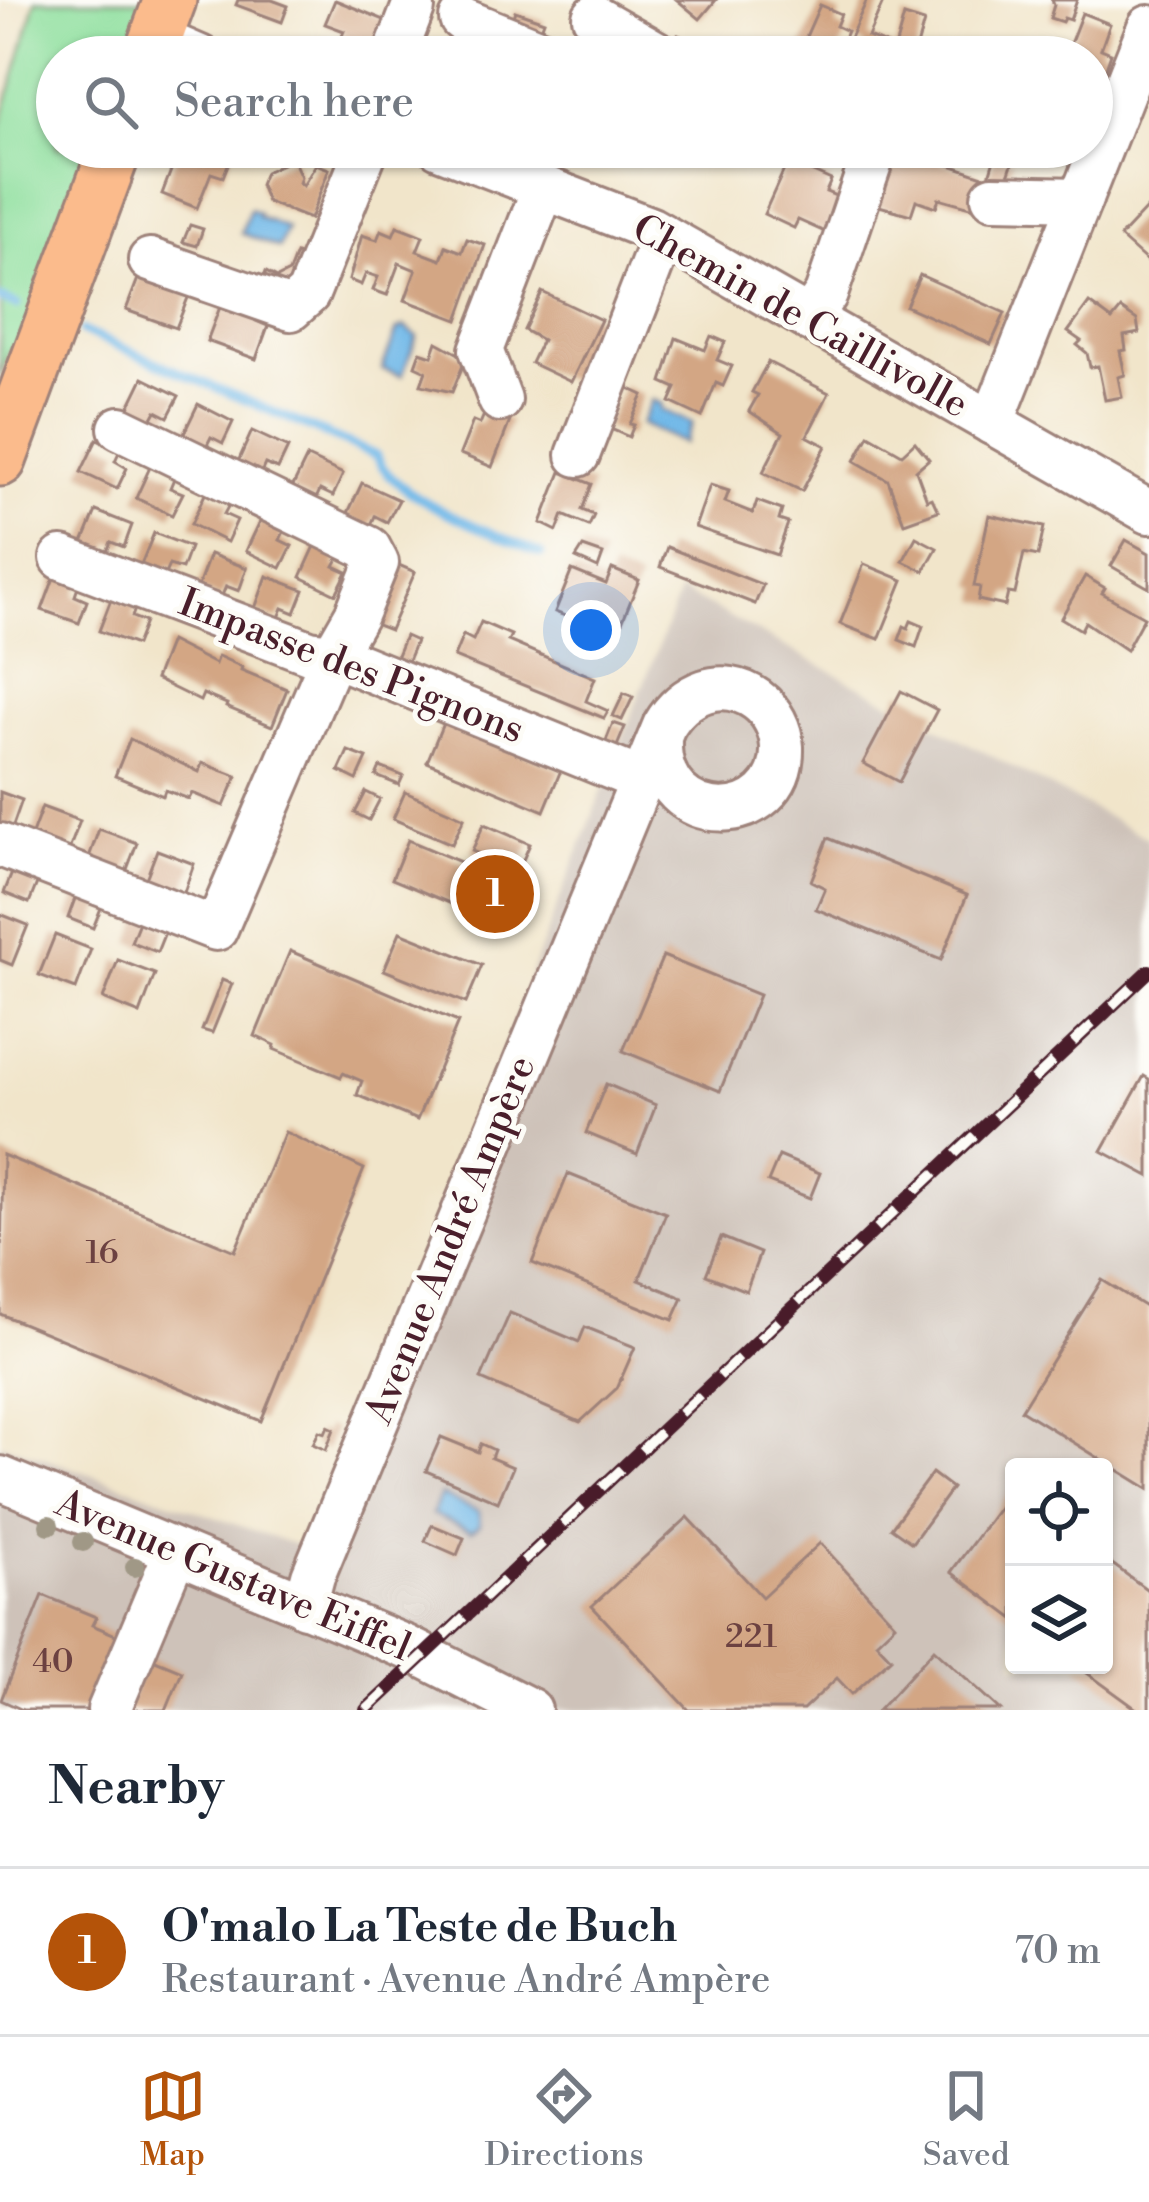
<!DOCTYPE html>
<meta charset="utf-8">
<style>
:root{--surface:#fff;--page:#f2f2f3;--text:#1f2937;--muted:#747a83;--line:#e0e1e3;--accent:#b45309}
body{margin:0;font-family:"Libre Bodoni",serif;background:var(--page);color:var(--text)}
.controls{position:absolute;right:36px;bottom:36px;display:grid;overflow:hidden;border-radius:12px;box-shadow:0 3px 9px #0004}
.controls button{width:108px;height:108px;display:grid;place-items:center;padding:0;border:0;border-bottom:3px solid var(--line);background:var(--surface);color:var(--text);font:60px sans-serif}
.you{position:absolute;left:591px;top:630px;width:42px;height:42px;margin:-30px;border:9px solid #fff;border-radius:50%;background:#1a73e8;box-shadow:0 0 0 18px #1a73e833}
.badge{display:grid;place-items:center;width:78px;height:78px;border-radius:50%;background:var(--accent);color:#fff;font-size:39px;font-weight:700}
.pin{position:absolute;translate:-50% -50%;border:6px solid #fff;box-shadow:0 3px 12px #0006}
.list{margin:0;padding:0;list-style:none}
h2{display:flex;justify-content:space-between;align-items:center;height:156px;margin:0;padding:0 48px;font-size:51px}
h2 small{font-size:39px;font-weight:400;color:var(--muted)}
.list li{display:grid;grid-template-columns:78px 1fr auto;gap:36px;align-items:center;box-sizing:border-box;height:168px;padding:0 48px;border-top:3px solid var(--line)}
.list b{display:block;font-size:45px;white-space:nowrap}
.list p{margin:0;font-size:39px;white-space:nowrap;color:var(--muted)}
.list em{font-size:39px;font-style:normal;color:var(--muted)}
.icon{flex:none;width:66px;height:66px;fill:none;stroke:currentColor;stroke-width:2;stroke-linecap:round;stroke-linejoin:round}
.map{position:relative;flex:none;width:1149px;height:1710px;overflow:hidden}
.search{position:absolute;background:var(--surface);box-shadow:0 3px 9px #0004;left:36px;right:36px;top:36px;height:132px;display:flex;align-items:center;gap:30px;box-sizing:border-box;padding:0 42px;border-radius:66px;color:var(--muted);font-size:45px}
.sheet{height:324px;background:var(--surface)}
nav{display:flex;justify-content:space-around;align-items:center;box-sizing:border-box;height:168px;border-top:3px solid var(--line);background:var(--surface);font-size:33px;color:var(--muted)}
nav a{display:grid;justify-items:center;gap:6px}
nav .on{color:var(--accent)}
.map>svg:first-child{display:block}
.industrial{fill:#cec2b9;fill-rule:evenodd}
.green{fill:#8edf9e;stroke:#6c7f64;stroke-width:3}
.water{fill:#70b8e8;stroke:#5d6c8a;stroke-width:3}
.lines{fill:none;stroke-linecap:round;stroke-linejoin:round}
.stream{stroke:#70b8e8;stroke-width:9}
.building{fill:#d3a684}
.minor-casing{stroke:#9e827a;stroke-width:48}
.major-casing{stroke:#9e827a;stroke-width:57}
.minor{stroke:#fff;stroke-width:42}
.major{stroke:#fbbb8c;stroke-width:51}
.rail-casing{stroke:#4a1f2b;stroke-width:14}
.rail{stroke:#fdfcf7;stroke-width:9;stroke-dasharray:27;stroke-linecap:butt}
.tree{fill:#a09886}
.labels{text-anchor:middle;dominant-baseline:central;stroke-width:10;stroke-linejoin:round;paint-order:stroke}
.number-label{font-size:33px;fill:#6c4141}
.street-label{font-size:39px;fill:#4a1f2b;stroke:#fdfcf7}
</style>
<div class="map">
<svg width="1149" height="1710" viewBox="0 0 1149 1710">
<rect width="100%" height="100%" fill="#fdfcf7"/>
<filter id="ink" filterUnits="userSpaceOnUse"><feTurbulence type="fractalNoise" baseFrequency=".00833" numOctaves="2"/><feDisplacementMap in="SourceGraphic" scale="24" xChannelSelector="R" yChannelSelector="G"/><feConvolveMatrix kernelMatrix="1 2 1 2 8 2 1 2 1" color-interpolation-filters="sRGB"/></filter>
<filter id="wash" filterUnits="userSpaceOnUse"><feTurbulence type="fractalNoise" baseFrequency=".004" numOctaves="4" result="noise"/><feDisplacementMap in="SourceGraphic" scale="48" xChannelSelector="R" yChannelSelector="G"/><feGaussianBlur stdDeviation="2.7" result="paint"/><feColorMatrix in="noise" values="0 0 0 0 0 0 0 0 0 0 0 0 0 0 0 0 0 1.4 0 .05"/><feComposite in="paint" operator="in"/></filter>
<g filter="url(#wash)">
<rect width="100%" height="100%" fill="#f1e5ca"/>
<path class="industrial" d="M680 591 1149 839V1710H0V1443L319 1553 533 968ZM1014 1467H1104V1665H1014Z"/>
<path class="green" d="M36 0H147L126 57H57V147H95L28 339 9 352 0 377V127Z"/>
<g class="water">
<path d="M250 209 259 213 258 217 287 228 279 248 241 233Z"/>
<path d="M405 327 417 336 402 376 382 369 397 330Z"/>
<path d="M652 400 662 404 660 409 692 423 684 443 641 424Z"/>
<path d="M441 1495 479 1512 480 1525 471 1531 432 1514Z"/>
</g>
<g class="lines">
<g class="stream">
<path d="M0 298 17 305"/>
<path d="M82 331 377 456C390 498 500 535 541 554"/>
</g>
</g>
<g id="blocks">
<g class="building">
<path d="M238 0H272L288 6 282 22 236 5Z"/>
<path d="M335 0 387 21 372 57 339 44 344 31 325 24Z"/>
<path d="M677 0H716L700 19Z"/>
<path d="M867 0H884L868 37 895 48 904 16 924 22 914 57H861L866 45 850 38Z"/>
<path d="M1052 0H1077L1070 20 1064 18 1062 22 1050 18 1054 5Z"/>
<path d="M820 5 841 14 836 26 847 31 836 57H797Z"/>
<path d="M515 11 544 21 537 40 508 30Z"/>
<path d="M1082 13 1110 24 1101 49 1111 53 1105 71 1092 66V57H1065Z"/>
<path d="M452 31 523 57H458L445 52Z"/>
<path d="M678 35 706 47 701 57H680L670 52Z"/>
<path d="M180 147H235L223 177 211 173 197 208 162 194Z"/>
<path d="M896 147 983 176 974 208 939 198 936 207 916 200 911 215 872 204Z"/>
<path d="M995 156 1013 161 1006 182 989 176Z"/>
<path d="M293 159 301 177 299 183 303 186 316 164 329 169 310 219 267 202 260 185 265 172Z"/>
<path d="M788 161 831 180 826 192 841 198 825 232 798 220 794 228 764 214Z"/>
<path d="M1149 206V263L1120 237Z"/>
<path d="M190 225 203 229 197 246 183 242Z"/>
<path d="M397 226 423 236 417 251 441 260 446 246 462 252 467 239 485 245 458 320 405 300 416 270 399 263 387 295 373 290 378 277 366 273 361 285 349 280 362 235 377 240 381 230 393 235Z"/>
<path d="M296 254 313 260 302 284 260 288 266 272 277 278 289 272Z"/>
<path d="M920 275 1005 313 991 344 906 306Z"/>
<path d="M139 276 189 295 176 328 126 310Z"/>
<path d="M542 292 601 320 571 382 531 363 542 340 524 330Z"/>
<path d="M235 303 260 313 256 321 268 326 256 359 207 341 220 307 231 311Z"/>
<path d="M1089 303 1112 320 1121 309 1137 320 1139 333 1124 336 1126 350 1120 351 1125 375 1118 377 1122 397 1105 400 1098 366 1090 367 1087 353 1077 345 1081 341 1068 332Z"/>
<path d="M711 336 725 342 717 360 732 366 723 386 716 383 702 417 670 402 676 388 662 382 676 338 705 350Z"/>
<path d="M437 342 466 358 452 392 421 385 426 371 415 366 420 352 432 356Z"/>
<path d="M768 362 829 393 807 436 826 446 802 491 763 472 783 433 749 411 758 395 752 392Z"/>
<path d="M143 378 179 396 168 417 156 411 150 422 127 411Z"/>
<path d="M624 386 643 395 630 424 634 425 629 437 606 427Z"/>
<path d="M198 404 233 422 223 443 211 437 205 449 182 437Z"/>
<path d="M486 410 510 421 492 467 460 454 473 421 480 424Z"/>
<path d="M252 431 288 448 278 469 265 464 260 475 237 464Z"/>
<path d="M869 435 902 454 915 442 929 459 916 470 927 500 932 498 938 511 904 523 888 480 855 461Z"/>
<path d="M97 439 120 450 115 461 127 468 117 489 81 472Z"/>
<path d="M307 457 343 474 333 496 320 490 315 501 291 490Z"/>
<path d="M151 465 175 476 170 488 183 493 172 515 136 498Z"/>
<path d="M561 472 592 484 582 510 594 515 589 526 563 515 557 531 541 523Z"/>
<path d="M362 483 399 500 387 522 375 516 370 527 346 517Z"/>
<path d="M710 485 729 491 725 502 753 513 757 501 782 510 779 520 788 523 777 555 695 527Z"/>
<path d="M206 492 230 503 224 514 237 520 227 542 191 524Z"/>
<path d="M96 511 132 525 124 547 111 542 106 554 82 545Z"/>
<path d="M989 515 1044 527 1038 556 1024 553 1015 594 1008 593 1005 606 978 600 980 587 974 586Z"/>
<path d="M262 517 285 529 280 540 292 546 281 568 246 551Z"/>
<path d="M154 533 190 547 182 569 169 565 164 576 140 567Z"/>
<path d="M916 537 937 548 924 571 903 561Z"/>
<path d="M1126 540 1149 553V588L1111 566Z"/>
<path d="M316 544 340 555 334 566 347 572 336 594 301 577Z"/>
<path d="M583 547 603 554 598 568 576 558Z"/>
<path d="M667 547 763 585 755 604 660 567Z"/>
<path d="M210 554 247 568 239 591 226 586 221 598 197 589Z"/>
<path d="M394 563 415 572 390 630 369 622Z"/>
<path d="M864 564 903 580 879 639 840 624Z"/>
<path d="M612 569 639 580 616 637 555 612 572 570 606 584Z"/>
<path d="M55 575 79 584 75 596 87 601 79 623 42 610Z"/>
<path d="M267 576 304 590 295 613 283 608 278 620 254 611Z"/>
<path d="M1085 576 1105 588 1102 593 1144 617 1126 650 1085 622 1081 630 1061 618Z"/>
<path d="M112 597 136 606 132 617 145 622 136 645 99 631Z"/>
<path d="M911 621 923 626 916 647 899 640 904 626 908 628Z"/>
<path d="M481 622 511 635 508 641 595 678 586 701 608 711 604 718 454 657 463 635 473 640Z"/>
<path d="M405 636 416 641 406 665 395 660Z"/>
<path d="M170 641 215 664 218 656 242 667 241 670 287 689 272 726 226 707 227 704 203 694 200 701 155 679Z"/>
<path d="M901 691 937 710 899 782 863 763Z"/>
<path d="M624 693 633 697 622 720 613 716Z"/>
<path d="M444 721 561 770 544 811 427 762Z"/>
<path d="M613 723 625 727 615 751 604 746Z"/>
<path d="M130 739 199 772 202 763 237 776 224 806 192 793 189 799 165 790 163 796 115 776Z"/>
<path d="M348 751 367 758 357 780 339 771Z"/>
<path d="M380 767 403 776 399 785 376 776Z"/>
<path d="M0 792 22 800 10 834 0 831Z"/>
<path d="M366 792 380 799 369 820 355 813Z"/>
<path d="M405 792 464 818 452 844 393 819Z"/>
<path d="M42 807 80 821 67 855 29 842Z"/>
<path d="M484 824 530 844 518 871 472 851Z"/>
<path d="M99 829 137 843 124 877 87 863Z"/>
<path d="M828 838 967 895 941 960 816 909 825 888 811 881Z"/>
<path d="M408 840 513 884 497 923 392 879Z"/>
<path d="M157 850 194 864 182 898 144 884Z"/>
<path d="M14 868 39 878 29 903 4 893Z"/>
<path d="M77 893 103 903 93 928 68 918Z"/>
<path d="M0 914 28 925 12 965 0 960Z"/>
<path d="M141 917 167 927 157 952 131 942Z"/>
<path d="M400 932 482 965 466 1003 384 970Z"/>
<path d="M55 935 91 949 76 989 39 975Z"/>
<path d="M290 951 458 1022 417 1120 357 1095 362 1081 343 1073 341 1077 274 1049 275 1045 255 1036Z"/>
<path d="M663 956 759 995 720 1091 623 1051Z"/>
<path d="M118 960 155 974 140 1014 103 999Z"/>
<path d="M222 980 232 984 212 1033 202 1030Z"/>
<path d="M1144 1076 1149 1079V1176L1102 1151Z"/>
<path d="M606 1084 656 1105 637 1154 586 1133Z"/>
<path d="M285 1132 364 1169 261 1421 0 1314 3 1155 235 1251Z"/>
<path d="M779 1156 820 1173 810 1198 768 1182Z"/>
<path d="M568 1174 666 1213 639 1280 683 1298 673 1320 532 1263Z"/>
<path d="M721 1237 760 1253 746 1291 706 1275Z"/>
<path d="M1102 1280 1149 1309V1489L1021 1410Z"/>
<path d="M510 1313 579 1342 585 1327 635 1347 617 1388 580 1422 481 1379Z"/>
<path d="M328 1426 334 1429 326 1450 313 1444 319 1431 325 1433Z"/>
<path d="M441 1437 478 1452 481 1444 494 1450 491 1458 513 1467 498 1502 426 1471Z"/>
<path d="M932 1473 952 1488 912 1543 891 1528Z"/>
<path d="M1014 1487V1619L951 1572Z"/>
<path d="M688 1517 762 1597 820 1543 895 1624 876 1642 891 1658 852 1694 837 1678 803 1710H689L592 1606Z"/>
<path d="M432 1525 464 1538 457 1555 425 1541Z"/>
<path d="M1104 1558 1149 1591V1710H1138L1076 1665H1104Z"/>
<path d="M43 1595 96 1617 92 1625 123 1638 93 1710H23L1 1700Z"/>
<path d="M934 1649 1001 1710H878Z"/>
<path d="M148 1657 182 1671 166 1710H126Z"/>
</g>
</g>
</g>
<g filter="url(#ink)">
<use href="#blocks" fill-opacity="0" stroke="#9e827a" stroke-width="3"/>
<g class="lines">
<defs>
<g id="minor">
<path d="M594 17 664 57"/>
<path d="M461 19 555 57"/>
<path d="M156 38 200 57"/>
<path d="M394 57 413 8"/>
<path d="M439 147 651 229 1149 512"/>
<path d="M993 197 1081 199"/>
<path d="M150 260 291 309 308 294 367 147"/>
<path d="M809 319 826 294 876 147"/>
<path d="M500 400 481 350 544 187"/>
<path d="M992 423 1149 27"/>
<path d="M578 455 663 236"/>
<path d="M62 558 309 652 333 655 639 779"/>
<path d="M0 845 216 929 333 655 356 615 377 563 369 548 120 428"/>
<path d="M0 1478 406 1647 530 1710"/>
<path d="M305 1606 313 1576 664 726C683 693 722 675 757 700 772 711 781 729 782 747 785 830 657 833 660 741"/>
<path d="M109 1710 175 1553"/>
</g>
<g id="major">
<path d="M149 57 170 0"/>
<path d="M0 460 116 147"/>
</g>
</defs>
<use href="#minor" class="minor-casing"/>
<use href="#major" class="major-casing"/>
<use href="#minor" class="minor"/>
<use href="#major" class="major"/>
<defs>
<path id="rail" d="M366 1710 1149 971"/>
</defs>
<use href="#rail" class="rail-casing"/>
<use href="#rail" class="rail"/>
</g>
<g class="tree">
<circle cx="49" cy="1525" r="10"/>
<circle cx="83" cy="1542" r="10"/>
<circle cx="135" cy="1567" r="10"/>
</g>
</g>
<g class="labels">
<g class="number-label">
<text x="102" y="1253">16</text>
<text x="751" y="1637">221</text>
<text x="53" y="1662">40</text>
</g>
<g class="street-label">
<text transform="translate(800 317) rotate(29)">Chemin de Caillivolle</text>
<text transform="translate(351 667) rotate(21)">Impasse des Pignons</text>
<text transform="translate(451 1240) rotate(-68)">Avenue André Ampère</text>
<text transform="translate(233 1576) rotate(23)">Avenue Gustave Eiffel</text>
</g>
</g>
</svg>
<div class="controls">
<button><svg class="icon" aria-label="locate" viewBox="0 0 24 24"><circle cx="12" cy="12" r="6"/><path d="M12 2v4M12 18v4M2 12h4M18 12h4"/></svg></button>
<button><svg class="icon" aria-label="layers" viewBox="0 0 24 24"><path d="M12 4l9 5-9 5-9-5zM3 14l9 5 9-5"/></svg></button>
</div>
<div class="you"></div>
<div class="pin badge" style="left:495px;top:894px">1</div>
<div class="search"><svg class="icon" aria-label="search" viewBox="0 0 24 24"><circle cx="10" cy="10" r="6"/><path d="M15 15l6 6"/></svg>Search here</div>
</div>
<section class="sheet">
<h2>Nearby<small></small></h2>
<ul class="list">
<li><span class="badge">1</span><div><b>O'malo La Teste de Buch</b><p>Restaurant · Avenue André Ampère</p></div><em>70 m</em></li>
</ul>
</section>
<nav>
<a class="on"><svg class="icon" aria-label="map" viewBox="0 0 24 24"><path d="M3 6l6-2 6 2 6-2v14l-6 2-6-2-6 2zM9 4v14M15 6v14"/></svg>Map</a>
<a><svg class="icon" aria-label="directions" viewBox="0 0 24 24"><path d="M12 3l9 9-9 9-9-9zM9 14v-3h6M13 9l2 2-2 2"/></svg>Directions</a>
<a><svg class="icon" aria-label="saved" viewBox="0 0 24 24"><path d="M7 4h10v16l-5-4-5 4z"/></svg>Saved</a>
</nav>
